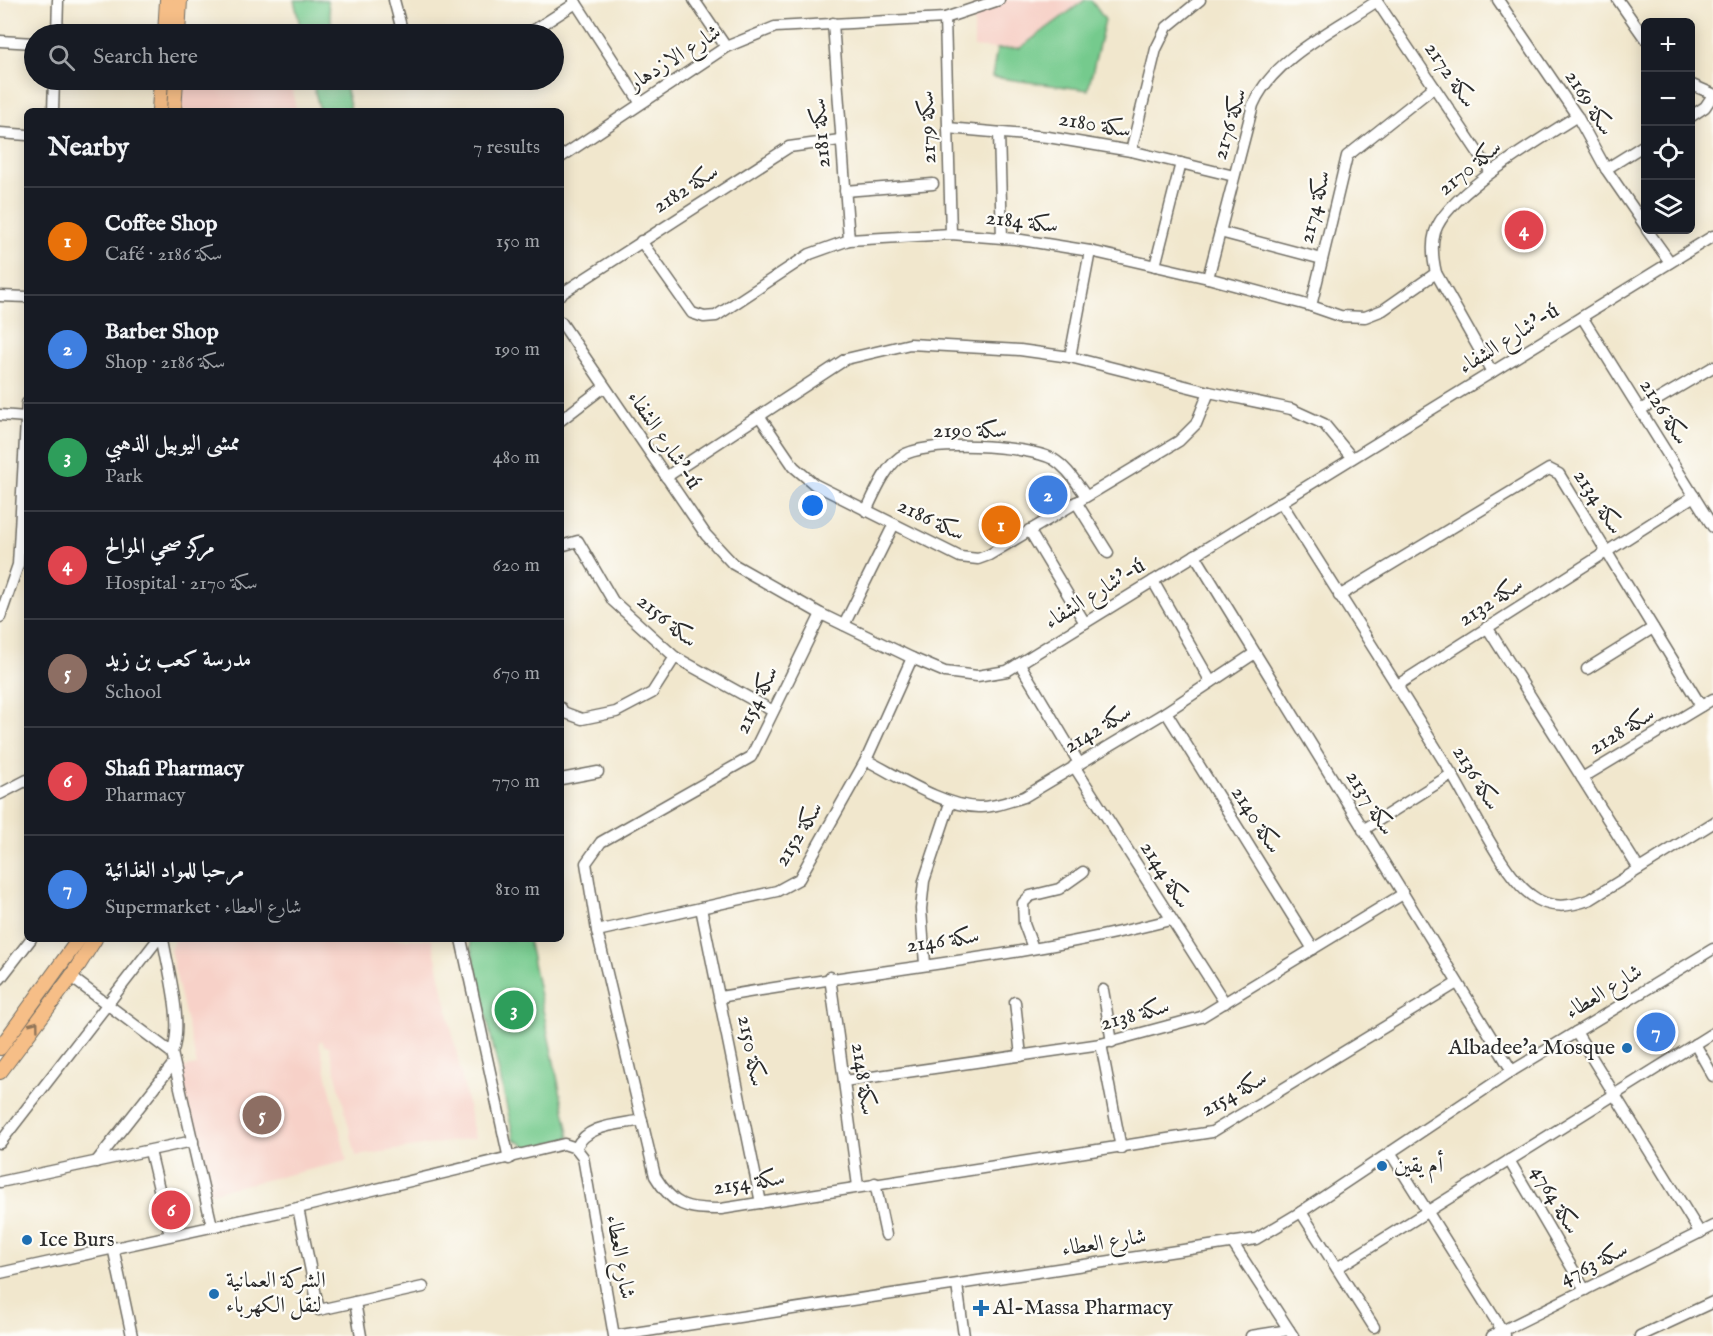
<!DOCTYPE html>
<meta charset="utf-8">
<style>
:root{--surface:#171b24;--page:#242831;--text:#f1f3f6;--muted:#9ea1a6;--line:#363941;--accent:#1f6fb2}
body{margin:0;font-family:"IM FELL English",Amiri,serif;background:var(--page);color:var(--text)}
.controls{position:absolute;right:18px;top:18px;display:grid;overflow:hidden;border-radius:9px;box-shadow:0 3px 15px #0003}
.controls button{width:54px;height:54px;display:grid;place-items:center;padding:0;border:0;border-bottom:2px solid var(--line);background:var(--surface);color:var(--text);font:30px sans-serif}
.you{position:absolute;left:813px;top:506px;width:21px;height:21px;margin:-15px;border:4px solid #fff;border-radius:50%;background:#1a73e8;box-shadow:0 0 0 9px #1a73e833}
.badge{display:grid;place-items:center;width:39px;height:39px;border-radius:50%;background:var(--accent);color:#fff;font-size:20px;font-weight:700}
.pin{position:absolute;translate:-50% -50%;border:3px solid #fff;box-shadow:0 2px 6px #0006}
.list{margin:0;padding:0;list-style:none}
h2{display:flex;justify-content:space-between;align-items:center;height:78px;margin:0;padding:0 24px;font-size:26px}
h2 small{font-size:20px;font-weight:400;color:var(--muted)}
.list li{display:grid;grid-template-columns:39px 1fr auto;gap:18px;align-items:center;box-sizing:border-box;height:108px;padding:0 24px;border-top:2px solid var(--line)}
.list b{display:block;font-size:22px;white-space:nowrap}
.list p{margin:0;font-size:20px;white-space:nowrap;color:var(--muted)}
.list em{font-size:20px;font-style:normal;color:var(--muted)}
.icon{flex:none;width:33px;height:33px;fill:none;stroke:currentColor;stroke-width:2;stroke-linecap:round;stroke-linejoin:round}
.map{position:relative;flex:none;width:1713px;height:1336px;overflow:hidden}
.search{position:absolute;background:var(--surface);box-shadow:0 3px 15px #0003;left:24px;top:24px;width:540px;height:66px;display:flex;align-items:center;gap:15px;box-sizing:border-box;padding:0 21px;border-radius:33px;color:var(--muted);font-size:22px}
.panel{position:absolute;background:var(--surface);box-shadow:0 3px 15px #0003;left:24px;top:108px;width:540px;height:834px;border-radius:9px}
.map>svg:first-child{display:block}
.built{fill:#f7d1c8}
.green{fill:#75ca8d;stroke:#507a5c;stroke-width:1.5}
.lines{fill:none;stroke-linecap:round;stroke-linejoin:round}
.minor-casing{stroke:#706d64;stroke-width:13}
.major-casing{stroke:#706d64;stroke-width:16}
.minor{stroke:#fff;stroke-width:10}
.major{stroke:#f6be87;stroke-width:14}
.oneway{stroke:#907459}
.poi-dot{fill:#1f6fb2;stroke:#fdfcf7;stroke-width:2}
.labels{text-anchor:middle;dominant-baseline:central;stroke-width:4.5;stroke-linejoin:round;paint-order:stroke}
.street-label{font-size:22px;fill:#2b2b2b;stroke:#fdfcf7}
.poi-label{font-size:22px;fill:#2b2b2b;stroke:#fdfcf7;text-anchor:start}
</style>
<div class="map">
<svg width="1713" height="1336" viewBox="0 0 1713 1336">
<rect width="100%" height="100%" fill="#fdfcf7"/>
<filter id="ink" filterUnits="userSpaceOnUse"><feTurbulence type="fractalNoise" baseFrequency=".0167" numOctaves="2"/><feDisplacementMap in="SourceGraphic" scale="12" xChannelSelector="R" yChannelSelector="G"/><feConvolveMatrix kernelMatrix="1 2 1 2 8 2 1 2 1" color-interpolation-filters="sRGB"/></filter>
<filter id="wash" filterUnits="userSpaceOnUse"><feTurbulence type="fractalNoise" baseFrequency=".008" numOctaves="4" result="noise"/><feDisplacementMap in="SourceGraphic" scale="24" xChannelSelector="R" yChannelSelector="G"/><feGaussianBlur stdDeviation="1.35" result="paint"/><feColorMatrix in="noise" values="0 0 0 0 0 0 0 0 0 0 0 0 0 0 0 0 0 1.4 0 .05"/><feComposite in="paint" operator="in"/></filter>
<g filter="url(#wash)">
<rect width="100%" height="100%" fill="#f1e7cd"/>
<g class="built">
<path d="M980 0H1085L1020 48 997 49 974 47V4Z"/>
<path d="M181 80H291L296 111H180Z"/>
<path d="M175 939H432L475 1138 356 1156 329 1046H324L322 1040 319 1042 347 1161 204 1194 180 1068 197 1065 170 950Z"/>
</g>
<g class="green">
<path d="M294 0H327L334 34H302Z"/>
<path d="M1085 0H1091L1105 20 1088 90 992 77 997 49 1020 48Z"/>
<path d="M312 80H344L351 111H320Z"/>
<path d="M469 939H528L570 1138 529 1148 514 1139Z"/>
</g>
</g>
<g filter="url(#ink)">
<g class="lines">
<defs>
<g id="minor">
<path d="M394 0 403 34"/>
<path d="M574 0 640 102"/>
<path d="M694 0 726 47"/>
<path d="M1376 0 1491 172"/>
<path d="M1498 0 1577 116 1606 169 1646 227"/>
<path d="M1618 0 1646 40"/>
<path d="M945 18 951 234"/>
<path d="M833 23 849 240"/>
<path d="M57 34 58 0"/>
<path d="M528 34 576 3"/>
<path d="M0 41 34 43"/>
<path d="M1690 84 1713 94"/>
<path d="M53 111 54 80"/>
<path d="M1690 117 1705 107 1713 95"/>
<path d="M948 128 1048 137 1131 151 1234 176"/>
<path d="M0 133 27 135"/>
<path d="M999 133 1002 238"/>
<path d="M1131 151 1156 49 1167 27 1200 0"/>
<path d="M561 157 726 47 775 27 945 18 999 0"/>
<path d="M1606 169 1646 144"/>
<path d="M845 191 933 184"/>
<path d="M1647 230 1670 262"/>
<path d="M1220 232 1322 259"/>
<path d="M641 241 692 313 704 317 716 316 810 254 849 240 951 234 1015 239 1090 251 1208 278 1311 306 1340 316 1365 317 1383 310 1436 273"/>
<path d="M1155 266 1181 163"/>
<path d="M1208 278 1253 105C1273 58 1336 29 1377 1"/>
<path d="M561 294 789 147 840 140"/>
<path d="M0 296 27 297"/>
<path d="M1311 306 1347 156 1434 87"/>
<path d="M1582 317 1713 527"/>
<path d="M561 322 706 535 733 564 821 614 912 658 945 672 977 676 1007 671 1713 236"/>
<path d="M1070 357 1090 251"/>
<path d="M1492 372 1436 273C1433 260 1431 245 1435 232 1447 193 1542 139 1577 116"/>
<path d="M1640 410 1713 367"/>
<path d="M0 415 26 417"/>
<path d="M760 417 794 467 814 484 960 557 978 559 989 555 1179 441 1196 424 1209 392"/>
<path d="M561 420 604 387"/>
<path d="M666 477 846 359 910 344 1020 350 1070 357 1209 392 1291 409 1324 424 1352 458"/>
<path d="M1076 502 1108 553"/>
<path d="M1281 502C1338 593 1396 682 1451 773 1470 804 1503 875 1531 895 1550 910 1570 907 1591 899L1713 823"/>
<path d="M866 511C875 493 884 469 900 457 925 439 1026 445 1053 459 1068 468 1076 483 1086 496"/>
<path d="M1029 530 1085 623"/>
<path d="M561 546 578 541 613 601 675 657 773 711"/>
<path d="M1195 555 1512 1071"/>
<path d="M1153 581 1211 682"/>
<path d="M1339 596 1549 469 1559 474 1701 706"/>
<path d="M821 614 751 757 601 842 586 863 597 931 655 1176C674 1207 686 1209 721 1209L1212 1132 1457 983"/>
<path d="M0 617 18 565 27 403"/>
<path d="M844 625 894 524"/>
<path d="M1487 627 1582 778"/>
<path d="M1020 664 1079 763"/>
<path d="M1587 669 1653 628"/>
<path d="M1396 686 1694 496"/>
<path d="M561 708 563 712 582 719 616 712 652 693 675 657"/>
<path d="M1166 712 1313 949"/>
<path d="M866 760C898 776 942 806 978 807 993 808 1010 801 1024 797L1166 712 1255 653"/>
<path d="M1074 766 1225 1003"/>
<path d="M561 779 598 772"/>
<path d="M0 794 27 780"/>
<path d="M1363 830 1452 774"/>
<path d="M1639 869 1582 778 1713 699"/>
<path d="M701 908 761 1203"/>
<path d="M597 931 777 891 799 879 866 760 912 658"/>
<path d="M163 939C168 970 184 1024 172 1053"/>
<path d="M461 939 509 1159"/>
<path d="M1033 948 1024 924 1023 903 1030 896 1059 889 1083 872"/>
<path d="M925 964 921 909 924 881 950 803"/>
<path d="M71 977 172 1053 212 1226"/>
<path d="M830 977 858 1186"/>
<path d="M0 979 31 939"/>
<path d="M1103 990 1112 1042"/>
<path d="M720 997C870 970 1023 958 1170 920"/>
<path d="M1015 1002 1021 1056"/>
<path d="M1576 1032 1700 1233"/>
<path d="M1101 1044 1121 1148"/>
<path d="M1695 1044 1713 1076"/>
<path d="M844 1081 1101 1044 1201 1017 1403 894"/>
<path d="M0 1143 158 939"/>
<path d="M576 1148 583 1157 614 1336 1256 1239 1301 1212 1512 1071 1713 949"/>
<path d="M576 1148C587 1124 619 1125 642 1120"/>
<path d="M150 1151 170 1235"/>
<path d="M1390 1152 1505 1335"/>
<path d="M1509 1160 1585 1290"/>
<path d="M96 1162 174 1063"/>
<path d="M0 1182 193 1141"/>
<path d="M875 1183 886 1235"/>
<path d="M298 1208 319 1310 423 1287"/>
<path d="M1301 1212 1374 1327"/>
<path d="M1232 1242 1293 1336"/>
<path d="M113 1247 132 1336"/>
<path d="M1337 1268 1713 1033"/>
<path d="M0 1273 298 1208 564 1144 576 1148"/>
<path d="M957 1285 964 1336"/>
<path d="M355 1302 361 1336"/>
<path d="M1251 1336 1289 1330"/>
<path d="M1492 1336 1713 1226"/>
<path d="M1640 1336 1713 1302"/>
</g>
<g id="major">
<path d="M165 34 167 0"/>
<path d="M178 34 180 0"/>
<path d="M159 111 161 80"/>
<path d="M174 111 176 80"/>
<path d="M0 1048 79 939"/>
<path d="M0 1072 71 977 95 939"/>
</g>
</defs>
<use href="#minor" class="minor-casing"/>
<use href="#major" class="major-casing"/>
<use href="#minor" class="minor"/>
<use href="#major" class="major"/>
</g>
<defs><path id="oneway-chevron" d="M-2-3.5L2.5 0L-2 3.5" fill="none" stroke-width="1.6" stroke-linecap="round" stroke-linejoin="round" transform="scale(1.5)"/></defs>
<use class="oneway" href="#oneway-chevron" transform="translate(35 1025) rotate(-53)"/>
</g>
<g class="poi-dot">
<circle cx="1627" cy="1048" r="6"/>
<circle cx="1382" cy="1166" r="6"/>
<circle cx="27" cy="1240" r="6"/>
<circle cx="214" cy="1294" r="6"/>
<path d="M978 1299h6v6h6v6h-6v6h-6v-6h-6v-6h6z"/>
</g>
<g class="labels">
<g class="street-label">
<text transform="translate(675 58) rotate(-32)">شارع الازدهار</text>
<text transform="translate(1450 75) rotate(56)">سكة 2172</text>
<text transform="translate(1589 103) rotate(58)">سكة 2169</text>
<text transform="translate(1230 124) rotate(-73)">سكة 2176</text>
<text transform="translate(1095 125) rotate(10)">سكة 2180</text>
<text transform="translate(928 127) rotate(-92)">سكة 2179</text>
<text transform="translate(821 133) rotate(-94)">سكة 2181</text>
<text transform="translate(1470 168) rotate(-39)">سكة 2170</text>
<text transform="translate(686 189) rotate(-32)">سكة 2182</text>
<text transform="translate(1315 207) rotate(-76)">سكة 2174</text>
<text transform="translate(1022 222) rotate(7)">سكة 2184</text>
<text transform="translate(1509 339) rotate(-32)">شارع الشفاء'-ú</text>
<text transform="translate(1664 412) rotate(58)">سكة 2126</text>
<text x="970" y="431">سكة 2190</text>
<text transform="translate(664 440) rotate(56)">شارع الشفاء'-ú</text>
<text transform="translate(1598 502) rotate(57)">سكة 2134</text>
<text transform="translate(931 520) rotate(26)">سكة 2186</text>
<text transform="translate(1095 594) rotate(-32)">شارع الشفاء'-ú</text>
<text transform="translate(1491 602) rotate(-33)">سكة 2132</text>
<text transform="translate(667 621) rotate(40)">سكة 2156</text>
<text transform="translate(757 700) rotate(-64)">سكة 2154</text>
<text transform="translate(1098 729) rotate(-31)">سكة 2142</text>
<text transform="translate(1622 731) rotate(-31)">سكة 2128</text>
<text transform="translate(1476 778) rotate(59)">سكة 2136</text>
<text transform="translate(1370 803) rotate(58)">سكة 2137</text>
<text transform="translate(1256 820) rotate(58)">سكة 2140</text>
<text transform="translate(799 834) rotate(-58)">سكة 2152</text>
<text transform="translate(1165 875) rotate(58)">سكة 2144</text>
<text transform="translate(943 941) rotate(-8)">سكة 2146</text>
<text transform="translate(1604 992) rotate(-31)">شارع العطاء</text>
<text transform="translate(1135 1015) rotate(-15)">سكة 2138</text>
<text transform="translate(751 1051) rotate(79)">سكة 2150</text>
<text transform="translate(863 1079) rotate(82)">سكة 2148</text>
<text transform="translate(1234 1094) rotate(-29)">سكة 2154</text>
<text transform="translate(749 1183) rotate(-8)">سكة 2154</text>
<text transform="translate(1555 1200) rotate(60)">سكة 4764</text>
<text transform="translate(1104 1243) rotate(-9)">شارع العطاء</text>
<text transform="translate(620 1257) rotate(80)">شارع العطاء</text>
<text transform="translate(1594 1264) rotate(-26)">سكة 4763</text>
</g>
<g class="poi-label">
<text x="1615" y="1048" text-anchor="end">Albadee'a Mosque</text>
<text x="1394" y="1166">أم يقين</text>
<text x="39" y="1240">Ice Burs</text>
<text x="226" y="1281">الشرکة العمانیة<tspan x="226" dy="25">لنقل الکهرباء</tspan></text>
<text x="993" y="1308">Al-Massa Pharmacy</text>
</g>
</g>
</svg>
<div class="controls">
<button>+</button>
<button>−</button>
<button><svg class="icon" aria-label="locate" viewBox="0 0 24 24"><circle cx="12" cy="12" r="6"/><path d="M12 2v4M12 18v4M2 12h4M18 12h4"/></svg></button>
<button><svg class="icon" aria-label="layers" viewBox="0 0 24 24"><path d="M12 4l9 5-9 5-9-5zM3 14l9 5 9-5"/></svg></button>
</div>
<div class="you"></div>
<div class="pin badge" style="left:1001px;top:525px;background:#e8710a">1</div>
<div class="pin badge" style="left:1048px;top:495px;background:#3f7fe0">2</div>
<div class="pin badge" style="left:514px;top:1010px;background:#2e9e5b">3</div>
<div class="pin badge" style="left:1524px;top:230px;background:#e0444e">4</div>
<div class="pin badge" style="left:262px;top:1115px;background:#8d6e63">5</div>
<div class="pin badge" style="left:171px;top:1210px;background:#e0444e">6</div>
<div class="pin badge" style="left:1656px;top:1032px;background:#3f7fe0">7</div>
<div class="search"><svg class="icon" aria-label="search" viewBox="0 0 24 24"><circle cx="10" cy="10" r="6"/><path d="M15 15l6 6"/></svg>Search here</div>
<section class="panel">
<h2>Nearby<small>7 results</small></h2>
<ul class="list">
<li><span class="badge" style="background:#e8710a">1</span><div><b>Coffee Shop</b><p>Café · سكة 2186</p></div><em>150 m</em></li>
<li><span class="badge" style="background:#3f7fe0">2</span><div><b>Barber Shop</b><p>Shop · سكة 2186</p></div><em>190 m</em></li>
<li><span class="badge" style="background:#2e9e5b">3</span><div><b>ممشى اليوبيل الذهبي</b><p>Park</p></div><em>480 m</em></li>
<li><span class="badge" style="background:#e0444e">4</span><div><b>مركز صحي الموالح</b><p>Hospital · سكة 2170</p></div><em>620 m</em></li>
<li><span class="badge" style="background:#8d6e63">5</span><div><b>مدرسة كعب بن زيد</b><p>School</p></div><em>670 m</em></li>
<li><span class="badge" style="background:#e0444e">6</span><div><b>Shafi Pharmacy</b><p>Pharmacy</p></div><em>770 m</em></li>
<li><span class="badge" style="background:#3f7fe0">7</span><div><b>مرحبا للمواد الغذائية</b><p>Supermarket · شارع العطاء</p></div><em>810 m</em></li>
</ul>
</section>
</div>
